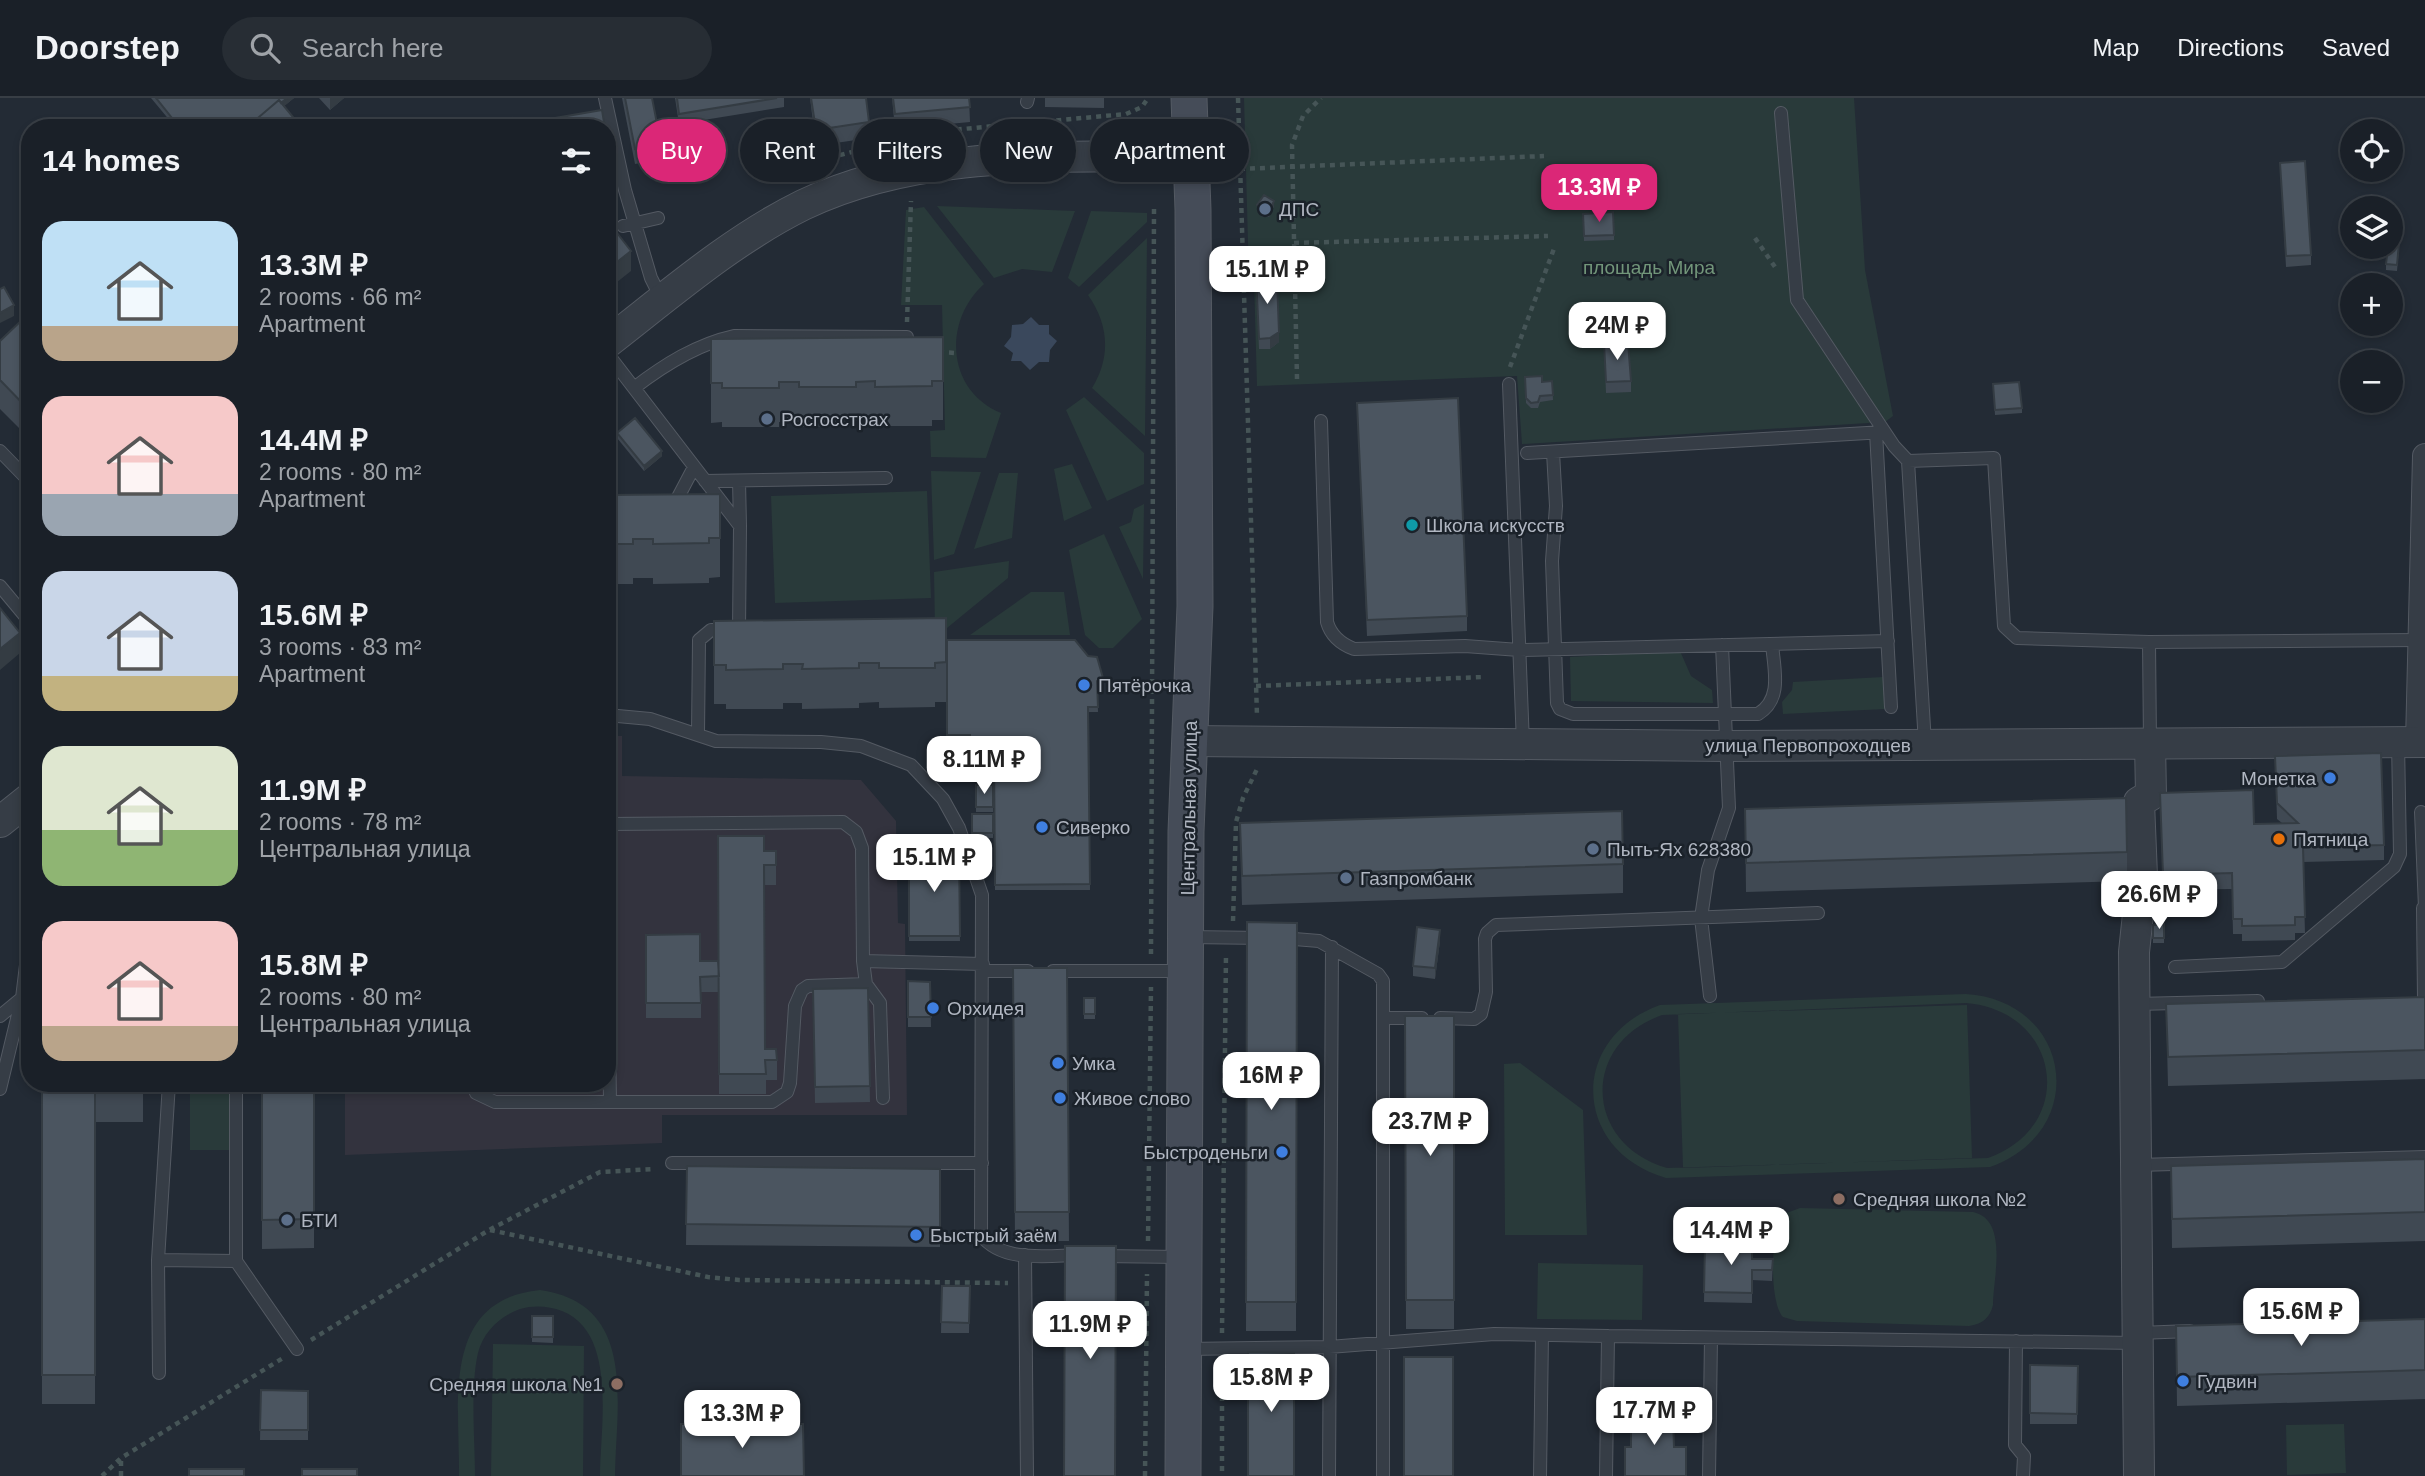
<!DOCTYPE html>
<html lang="en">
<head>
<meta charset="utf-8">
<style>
  :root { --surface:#1a2028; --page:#272d34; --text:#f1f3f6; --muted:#9fa3a8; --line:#383e45; --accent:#db2777 }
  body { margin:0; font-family:Helvetica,sans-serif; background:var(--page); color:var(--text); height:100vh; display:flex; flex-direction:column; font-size:26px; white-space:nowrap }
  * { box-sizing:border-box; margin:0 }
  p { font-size:23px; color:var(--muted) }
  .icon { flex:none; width:38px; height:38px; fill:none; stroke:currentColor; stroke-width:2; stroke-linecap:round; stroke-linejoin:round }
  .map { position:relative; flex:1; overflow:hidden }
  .drawer { position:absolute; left:21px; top:21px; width:595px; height:973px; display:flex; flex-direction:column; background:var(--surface); border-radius:28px; box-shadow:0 4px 10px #0003,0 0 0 2px var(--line) }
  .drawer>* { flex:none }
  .top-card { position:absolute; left:637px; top:21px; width:665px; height:63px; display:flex; gap:14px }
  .tools { position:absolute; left:2340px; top:21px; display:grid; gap:14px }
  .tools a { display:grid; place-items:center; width:63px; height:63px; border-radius:50%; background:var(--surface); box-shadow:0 4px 10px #0003,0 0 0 2px var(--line); font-size:35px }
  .price { position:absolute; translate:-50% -60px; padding:0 16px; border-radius:14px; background:#fff; color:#222; font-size:23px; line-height:46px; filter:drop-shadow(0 2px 4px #0008) }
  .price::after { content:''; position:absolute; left:50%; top:42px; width:21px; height:16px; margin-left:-10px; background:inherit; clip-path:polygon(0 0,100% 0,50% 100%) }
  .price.current { background:var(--accent); color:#fff }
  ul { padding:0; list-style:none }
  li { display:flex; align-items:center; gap:21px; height:175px; padding:0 21px }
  li span { display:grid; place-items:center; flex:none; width:196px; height:140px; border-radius:21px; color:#555 }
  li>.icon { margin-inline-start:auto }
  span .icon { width:84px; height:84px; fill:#fffc; stroke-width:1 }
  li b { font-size:30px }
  h2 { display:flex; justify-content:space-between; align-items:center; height:84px; padding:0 21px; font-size:30px }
  .pill { padding:0 24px; border-radius:32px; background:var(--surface); box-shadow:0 4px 10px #0003,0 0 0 2px var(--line); font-size:24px; line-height:63px }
  .pill.current { background:var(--accent); color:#fff }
  header { display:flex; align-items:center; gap:42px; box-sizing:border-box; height:98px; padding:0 35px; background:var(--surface); border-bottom:2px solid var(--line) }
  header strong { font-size:33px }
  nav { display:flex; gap:38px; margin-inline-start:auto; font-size:24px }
  .search { width:490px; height:63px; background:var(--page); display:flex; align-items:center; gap:18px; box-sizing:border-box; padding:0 24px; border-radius:38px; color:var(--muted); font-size:26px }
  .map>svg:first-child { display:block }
  .medical { fill:#33333e }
  .green { fill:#293a3a; fill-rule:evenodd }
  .water { fill:#3a485c }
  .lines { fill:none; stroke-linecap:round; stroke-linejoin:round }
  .service-casing { stroke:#545a63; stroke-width:14 }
  .minor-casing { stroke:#545a63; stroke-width:26 }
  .tertiary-casing { stroke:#545a63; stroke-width:32 }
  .secondary-casing { stroke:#545a63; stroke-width:37 }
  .path { stroke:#465557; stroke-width:4.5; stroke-dasharray:5 5; stroke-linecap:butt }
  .service { stroke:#363d46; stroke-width:12 }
  .minor { stroke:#363d46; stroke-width:24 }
  .tertiary { stroke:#363d46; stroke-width:30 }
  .secondary { stroke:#454c58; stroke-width:35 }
  .wall { fill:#404953 }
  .shaded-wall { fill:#343c43 }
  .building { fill:#4b5560; stroke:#343c43; stroke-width:2 }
  .service-dot { fill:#5c6f8a; stroke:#1b222a; stroke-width:2.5 }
  .culture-dot { fill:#0f9aa8; stroke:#1b222a; stroke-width:2.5 }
  .shop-dot { fill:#3f7fe0; stroke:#1b222a; stroke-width:2.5 }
  .food-dot { fill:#e8710a; stroke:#1b222a; stroke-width:2.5 }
  .education-dot { fill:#8d6e63; stroke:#1b222a; stroke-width:2.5 }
  .labels { text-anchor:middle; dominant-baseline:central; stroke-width:5; stroke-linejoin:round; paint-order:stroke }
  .poi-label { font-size:19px; fill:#b1b7c2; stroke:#1b222a; text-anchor:start }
  .park-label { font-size:19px; fill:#72967a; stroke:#1b222a }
  .street-label { font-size:19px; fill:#b1b7c2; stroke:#1b222a }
</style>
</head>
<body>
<header>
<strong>Doorstep</strong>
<div class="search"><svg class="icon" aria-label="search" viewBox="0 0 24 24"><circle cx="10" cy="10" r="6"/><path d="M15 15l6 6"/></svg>Search here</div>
<nav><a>Map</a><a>Directions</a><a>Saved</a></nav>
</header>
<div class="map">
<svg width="2425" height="1378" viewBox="0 0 2425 1378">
  <rect width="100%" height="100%" fill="#232b35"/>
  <path class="medical" d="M607,638H622V678L861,682L896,723L898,825L905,826L907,1017H662V1045L345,1057V985H607Z"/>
  <path class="green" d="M1244,0H1854L1865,172L1893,318L1885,324L1522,346L1517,278L1257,288L1254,181H1249Z
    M937,108L1075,113L1052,174L1022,171L994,180Z
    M924,109L984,186C943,223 946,292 1001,315L986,360L931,359L930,333L945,332L942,207H901L906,112Z
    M1091,113L1147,115V124L1079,189L1068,180Z
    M1147,140L1145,338L1092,290C1111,259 1109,227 1088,197Z
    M1084,299L1144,355V386L1107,403L1066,312Z
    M1072,366L1092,410L1064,423L1054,371Z
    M931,373L981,374L954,456L934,462Z
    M999,375H1018L1012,440L974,451Z
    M927,393L931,500L775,505L771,398Z
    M1144,406L1143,481L1119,429L1131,424L1134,411Z
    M1104,436L1142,521L1113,550H1099L1085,537L1069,452Z
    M1009,463L1008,480L947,530H935L934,474Z
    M1031,494H1064L1070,537H970Z
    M1680,553L1691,578L1712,592L1713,605L1571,603L1570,559Z
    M1883,579L1885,611L1783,616L1782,604L1792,592L1793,584Z
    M1966,896C2072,903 2091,1033 1990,1069L1666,1080C1572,1053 1568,940 1660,907ZM1966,905C2061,913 2078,1028 1988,1060L1667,1070C1584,1046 1580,946 1662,917Z
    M1967,907L1972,1060L1683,1070L1678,916Z
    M1520,965L1583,1012L1587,1137H1505L1504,966Z
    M190,985H229V1052H190Z
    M1800,1110L1973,1114C2009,1122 1993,1180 1993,1207C1990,1220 1982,1226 1969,1228L1797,1223L1783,1219C1769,1205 1770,1131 1784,1116Z
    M1538,1165L1643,1167L1642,1222L1537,1221Z
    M540,1192C638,1206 616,1305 615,1378H600C600,1330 618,1235 562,1213C549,1208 534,1207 520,1211C500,1218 483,1234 478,1255C470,1289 475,1343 475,1378H459C460,1305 440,1202 540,1192Z
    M493,1246L584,1248L583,1378H491Z
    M2344,1326L2346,1375L2287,1377L2286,1327Z"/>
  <path class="water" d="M1031,219L1039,227H1049V236L1057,243L1050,252L1049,264H1039L1030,272L1021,263H1011L1013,255L1004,248L1011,239L1012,227L1023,226Z"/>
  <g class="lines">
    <defs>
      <path id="service" d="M605,0L625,92L651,180L662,202
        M1027,4L1028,0
        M1781,15L1797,202L1894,348L1908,363L1925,646
        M623,128L658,120
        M607,255L740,428L739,532H711L699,542L698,635
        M1509,286L1523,646
        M634,290C664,267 697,246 734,238L907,239
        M1321,323L1327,524C1331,538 1341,546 1354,551L1465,548L1519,552L1888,543
        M1876,334L1891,609
        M0,353L30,384
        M1553,354L1556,408L1552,463L1557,605L1560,611L1573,616H1758C1783,601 1774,571 1772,546
        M1527,355L1884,334
        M1908,363L1994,360L2004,528L2017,540L2149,544L2420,542
        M705,383L886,380
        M739,383L740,428
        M671,405H675L694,369
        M0,488L30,524
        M2149,544L2150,645
        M607,617L650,621L716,643L821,644L861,648L911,667L943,701L959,730L982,797L981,1137C1003,1166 1050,1157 1082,1157
        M2421,714L2425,810
        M607,726L843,724L856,734L862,750L863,863L866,886L880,905L883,1000
        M607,799L610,1003
        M2423,810L2424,901
        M1188,839L1264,840
        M1282,840L1319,843L1378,876L1383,883V1378
        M863,863L983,866
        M2175,869L2282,864L2394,769L2400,756L2398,644
        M983,873H1028
        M1053,873H1182
        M1710,898L1701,820L1708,772L1729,710L1722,547
        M2136,906L2258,903
        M0,918L22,900L30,834
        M1384,920H1422
        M1440,920L1474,921L1481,916L1486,894L1485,841L1487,835L1496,827L1818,815
        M473,985L476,995L495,1004H772L787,994L790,985L795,908L802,892L808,888L866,886
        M0,991L22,900
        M672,1065H982
        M2138,1067L2425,1059
        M1025,1157L1027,1378
        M1101,1158L1180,1159
        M158,1162L236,1163V985
        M236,1163L297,1251
        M2139,1235L2190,1233
        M2016,1243L2015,1347L2024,1358L2023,1378
        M1186,1251L1329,1249L1494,1236L1608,1238
        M159,1275L158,1162L169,985
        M1329,1378L1332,849
        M1540,1378L1542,1237
        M1606,1378L1608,1238L2137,1245
        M1709,1378L1711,1240"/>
      <path id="minor" d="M2418,644L2425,358"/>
      <path id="tertiary" d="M607,245C669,197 732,142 803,107C922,50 1063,60 1191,58
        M1190,643L1727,648L2425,644
        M0,724L30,700
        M2139,1378L2134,854L2142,778L2139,704L2151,697L2150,645"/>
      <path id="secondary" d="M1183,1378L1186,734L1195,508L1193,112L1189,0"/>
    </defs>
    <use href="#service" class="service-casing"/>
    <use href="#minor" class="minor-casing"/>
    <use href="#tertiary" class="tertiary-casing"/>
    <use href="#secondary" class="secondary-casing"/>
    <path class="path" d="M1238,0L1257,618
      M801,67L930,34L1126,16L1142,9L1148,0
      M1240,71L1544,58
      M1755,140L1775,169
      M1294,145L1548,138
      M907,224L911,103
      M939,254L956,255
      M1510,269L1555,148
      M1297,281L1292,47L1303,18L1321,0
      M1256,588L1484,579
      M1233,823L1236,724L1243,700L1258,669
      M1151,856L1154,111
      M490,1132L708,1179L739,1182L1008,1185
      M1148,1143L1151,889
      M1222,1235L1226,855
      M311,1242L489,1132L600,1074L655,1071
      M1222,1268V1378
      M102,1378L121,1360L283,1260
      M121,1378V1361
      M1145,1378L1147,1176"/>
    <use href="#service" class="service"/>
    <use href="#minor" class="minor"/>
    <use href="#tertiary" class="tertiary"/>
    <use href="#secondary" class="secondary"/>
  </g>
  <path class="wall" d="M151,0H294L284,8L293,30H176Z
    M319,0H344L330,12Z
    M622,0H652L661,46V61L635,66Z
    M675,0H784V9L679,26Z
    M810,0H866L869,24V40L816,48Z
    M892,0H969L970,24L895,31Z
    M1045,0H1104V10L1045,9Z
    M607,40L616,90V105L607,107Z
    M2280,65L2311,157V167L2286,169Z
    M1257,107L1274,108L1269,119H1262L1257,113Z
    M1583,116L1614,137V142L1584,143Z
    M2399,150L2397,173L2386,172V166Z
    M1256,177L1279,244L1270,251H1259Z
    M30,223V358L21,348V332L0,311V243Z
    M943,239V322H932V328H875V323H856V328L799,329V324H779V329H722V324L711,325V241Z
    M1604,245L1631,283V294L1606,295Z
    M1525,279L1542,284L1552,283L1553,302L1540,304L1538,310H1531L1526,305Z
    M1993,286L2022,310V315L1995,317Z
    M1357,305L1467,518V533L1367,538Z
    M617,335L662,358L644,373L617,340Z
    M720,396V479L709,480V485L653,486V480H633V486H607V397Z
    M946,520V604H935V609L879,610V604L859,605V610L802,611V605H783V611H726V606H714V523Z
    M607,524H611V540H607Z
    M947,542L1088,558L1103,585L1097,588L1098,614H1089L1090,792H995L994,665L970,666V643H947Z
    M2275,658L2384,747V762L2303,764L2305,835H2295V842L2242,843V836H2233L2232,791L2163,792L2160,695L2254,726L2282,725L2277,721Z
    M976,687H993V714H976Z
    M1745,711L2127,754V783L1746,794Z
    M972,716H993V740H972Z
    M1240,725L1623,766V795L1242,807Z
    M764,753L776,767V787H764L765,951L777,962V982H766V996H719V881V894H701V920H646V837L700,863H718Z
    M909,753H959L960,843H909Z
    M1247,824L1297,825L1296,1233H1246Z
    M2164,826V845H2153V827Z
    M1440,843L1435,881L1413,878V868Z
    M1013,870H1067L1069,1143H1015Z
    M908,883L930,884L931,929H908Z
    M868,890L870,1004L815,1005L813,891Z
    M2425,899V981L2168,988L2166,906Z
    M1084,900H1095V921H1084Z
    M1405,918H1454V1231H1406Z
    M143,985V1024H95V1306H42V994H90Z
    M262,985H314V1150L262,1151Z
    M2425,1061V1143L2172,1150L2171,1068Z
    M687,1068L940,1071V1149L686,1147Z
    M1705,1146H1735L1752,1161H1773L1772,1183L1752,1182V1205L1704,1204Z
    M942,1188H970L969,1235H941Z
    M532,1218H553V1245L532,1244Z
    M2425,1221V1301L2177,1308L2176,1228Z
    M2030,1267L2078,1268L2077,1326H2030Z
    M261,1292L308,1293V1342H260Z"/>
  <path class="shaded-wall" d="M287,0H294L258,30H251Z
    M330,0H344L330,12Z
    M293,19V30H280Z
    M1274,103V108L1269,119V114Z
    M631,153V173L607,192V172Z
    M14,207V218L0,225V215Z
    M1279,234V244L1270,251V240Z
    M662,353V358L644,373V368Z
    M20,535V555L0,572V551Z
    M1103,580V585L1097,588V583Z
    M1440,832V843L1435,881V870Z"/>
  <path class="building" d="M156,0H287L281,5L279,2L246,30H180Z
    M625,0H652L661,46L635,51Z
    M677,0H777L679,16Z
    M811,0H866L869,24L816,32Z
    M893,0H969L970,9L895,16Z
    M279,2L293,19L280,30H246Z
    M602,12L605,30H454L512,20L514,27Z
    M607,40L616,90L607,91Z
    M2305,63L2311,157L2286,158L2280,65Z
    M1264,97L1274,103L1269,114L1262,113L1257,107Z
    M1613,114L1614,137L1584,138L1583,116Z
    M614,131L631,153L607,172V137Z
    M2390,144L2399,145L2397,167L2386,166L2388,149H2390Z
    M1256,177H1268L1277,182L1279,234L1270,240L1259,241Z
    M4,189L14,207L0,215V191Z
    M25,219L30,223V329L21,319L29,312L0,282V243Z
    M943,239V283H932V288L875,289V283L856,284V289H799V284H779V290H722V285H711V241Z
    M1628,244L1631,283L1606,284L1604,245Z
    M1542,278V284L1552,283L1553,297L1540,298L1538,304L1531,305L1526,300L1525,279Z
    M2019,284L2022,310L1995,312L1993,286Z
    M1458,300L1467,518L1367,522L1357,305Z
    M635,320L662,353L644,368L617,335Z
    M720,396V440H709V445L653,446V441H633V446H607V397Z
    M0,510L20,535L0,551Z
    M946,520V564L935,565V570H879V565H859V570L802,571L803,566H783V571L726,572V567H714V523Z
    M607,524H611V534H607Z
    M947,542H1075L1088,558L1097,559L1103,580L1097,583L1098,609H1088L1090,786L995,787L994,660H970V637H947Z
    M2381,655L2384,747L2303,749L2305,819H2295V827L2242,828V821H2233L2232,775L2163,777L2160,695L2253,692L2254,726L2298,725L2277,705L2275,658Z
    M976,687H993V709H976Z
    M2126,700L2127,754L1746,765L1745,711Z
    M1622,713L1623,766L1242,778L1240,725Z
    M972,716H993V735H972Z
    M718,738H764V753H776V767H764L765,951H776L777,962H765L766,976H719Z
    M909,753H959L960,838H909Z
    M1247,824L1297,825L1296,1204H1246Z
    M2164,826V840H2153V827Z
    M1417,829L1440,832L1435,870L1413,868Z
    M700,836V863H718L719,878L700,879L701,905H646V837Z
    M1013,870H1067L1069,1114H1015Z
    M908,883L930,884L931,919H908Z
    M868,890L870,988L815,989L813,891Z
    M2425,899V952L2168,959L2166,906Z
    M1084,900H1095V916H1084Z
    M1405,918H1454V1202H1406Z
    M90,985H143V995H95V1277H42V994H90Z
    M262,985H314V1121L262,1122Z
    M2425,1061V1114L2172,1121L2171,1068Z
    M687,1068L940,1071V1129L686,1126Z
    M1726,1139H1735V1146L1752,1147V1161H1773L1772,1172H1752V1195L1704,1194L1705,1146L1726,1147Z
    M1065,1148H1116L1115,1378H1064Z
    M942,1188H970L969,1225L941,1224Z
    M532,1218H553V1239H532Z
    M2425,1221V1272L2177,1279L2176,1228Z
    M1248,1254L1294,1255V1378H1248Z
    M1404,1259H1453V1378H1404Z
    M2030,1267L2078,1268L2077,1316L2030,1315Z
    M261,1292L308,1293V1332H260Z
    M1646,1307H1658V1318L1673,1320L1674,1349H1686V1378H1625V1349H1631V1320L1646,1318Z
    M681,1326H803L804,1378H681Z
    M189,1371H244V1378H189Z
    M302,1371H357V1378H302Z"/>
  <g class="service-dot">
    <circle cx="1265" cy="111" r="7"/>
    <circle cx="767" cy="321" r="7"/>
    <circle cx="1593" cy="751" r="7"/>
    <circle cx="1346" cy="780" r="7"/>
    <circle cx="287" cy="1122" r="7"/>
  </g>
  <circle class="culture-dot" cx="1412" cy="427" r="7"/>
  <g class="shop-dot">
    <circle cx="1084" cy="587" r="7"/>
    <circle cx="2330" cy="680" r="7"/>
    <circle cx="1042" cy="729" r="7"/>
    <circle cx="933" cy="910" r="7"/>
    <circle cx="1058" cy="965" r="7"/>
    <circle cx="1060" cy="1000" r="7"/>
    <circle cx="1282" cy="1054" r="7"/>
    <circle cx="916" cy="1137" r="7"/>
    <circle cx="2183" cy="1283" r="7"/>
  </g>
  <circle class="food-dot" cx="2279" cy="741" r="7"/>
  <g class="education-dot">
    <circle cx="1839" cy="1101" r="7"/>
    <circle cx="617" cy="1286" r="7"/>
  </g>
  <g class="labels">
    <g class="poi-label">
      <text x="1279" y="111">ДПС</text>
      <text x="781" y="321">Росгосстрах</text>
      <text x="1426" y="427">Школа искусств</text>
      <text x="1098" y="587">Пятёрочка</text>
      <text x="2316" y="680" text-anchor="end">Монетка</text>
      <text x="1056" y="729">Сиверко</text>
      <text x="2293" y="741">Пятница</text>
      <text x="1607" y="751">Пыть-Ях 628380</text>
      <text x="1360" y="780">Газпромбанк</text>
      <text x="947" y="910">Орхидея</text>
      <text x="1072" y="965">Умка</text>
      <text x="1074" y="1000">Живое слово</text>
      <text x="1268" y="1054" text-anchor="end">Быстроденьги</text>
      <text x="1853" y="1101">Средняя школа №2</text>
      <text x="301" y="1122">БТИ</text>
      <text x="930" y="1137">Быстрый заём</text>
      <text x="2197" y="1283">Гудвин</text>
      <text x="603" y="1286" text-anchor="end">Средняя школа №1</text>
    </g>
    <g class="park-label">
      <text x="1649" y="169">площадь Мира</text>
    </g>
    <g class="street-label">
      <text x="1808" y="647">улица Первопроходцев</text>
      <text transform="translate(1189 710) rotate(-89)">Центральная улица</text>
    </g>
  </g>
</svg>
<div class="tools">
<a><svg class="icon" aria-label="locate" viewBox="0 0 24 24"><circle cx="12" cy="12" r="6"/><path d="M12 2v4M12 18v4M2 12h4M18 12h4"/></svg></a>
<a><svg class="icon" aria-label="layers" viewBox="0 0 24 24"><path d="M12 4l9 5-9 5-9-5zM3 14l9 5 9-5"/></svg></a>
<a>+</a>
<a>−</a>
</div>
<b class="price current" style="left:1599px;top:126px">13.3M ₽</b>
<b class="price" style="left:1267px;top:208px">15.1M ₽</b>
<b class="price" style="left:1617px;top:264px">24M ₽</b>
<b class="price" style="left:984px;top:698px">8.11M ₽</b>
<b class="price" style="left:934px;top:796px">15.1M ₽</b>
<b class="price" style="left:2159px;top:833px">26.6M ₽</b>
<b class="price" style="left:1271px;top:1014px">16M ₽</b>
<b class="price" style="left:1430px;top:1060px">23.7M ₽</b>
<b class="price" style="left:1731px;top:1169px">14.4M ₽</b>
<b class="price" style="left:2301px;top:1250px">15.6M ₽</b>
<b class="price" style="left:1090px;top:1263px">11.9M ₽</b>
<b class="price" style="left:1271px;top:1316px">15.8M ₽</b>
<b class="price" style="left:1654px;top:1349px">17.7M ₽</b>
<b class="price" style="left:742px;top:1352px">13.3M ₽</b>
<div class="top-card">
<a class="pill current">Buy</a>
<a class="pill">Rent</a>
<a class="pill">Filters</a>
<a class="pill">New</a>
<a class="pill">Apartment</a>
</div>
<section class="drawer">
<h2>14 homes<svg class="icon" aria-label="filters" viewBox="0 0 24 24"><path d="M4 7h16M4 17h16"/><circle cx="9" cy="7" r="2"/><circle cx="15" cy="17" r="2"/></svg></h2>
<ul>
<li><span style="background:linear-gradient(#bfe0f5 75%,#b9a48a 0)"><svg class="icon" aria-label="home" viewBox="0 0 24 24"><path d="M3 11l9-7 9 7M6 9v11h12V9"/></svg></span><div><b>13.3M ₽</b><p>2 rooms · 66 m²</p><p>Apartment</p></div></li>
<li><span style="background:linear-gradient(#f6c9c9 70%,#9aa5b1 0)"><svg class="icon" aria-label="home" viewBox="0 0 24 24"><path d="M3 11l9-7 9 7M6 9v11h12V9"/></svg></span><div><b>14.4M ₽</b><p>2 rooms · 80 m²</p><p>Apartment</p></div></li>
<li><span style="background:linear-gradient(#c9d6e8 75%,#c2b280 0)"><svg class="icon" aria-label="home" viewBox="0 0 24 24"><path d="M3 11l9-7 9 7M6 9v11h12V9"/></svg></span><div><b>15.6M ₽</b><p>3 rooms · 83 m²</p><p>Apartment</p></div></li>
<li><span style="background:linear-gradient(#dfe7d0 60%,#8fb573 0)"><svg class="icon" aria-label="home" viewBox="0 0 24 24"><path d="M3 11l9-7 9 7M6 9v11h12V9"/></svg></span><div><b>11.9M ₽</b><p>2 rooms · 78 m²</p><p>Центральная улица</p></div></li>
<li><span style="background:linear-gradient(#f6c9c9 75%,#b9a48a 0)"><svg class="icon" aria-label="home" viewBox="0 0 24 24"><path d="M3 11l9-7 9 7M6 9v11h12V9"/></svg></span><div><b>15.8M ₽</b><p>2 rooms · 80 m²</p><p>Центральная улица</p></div></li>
</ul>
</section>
</div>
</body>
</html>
